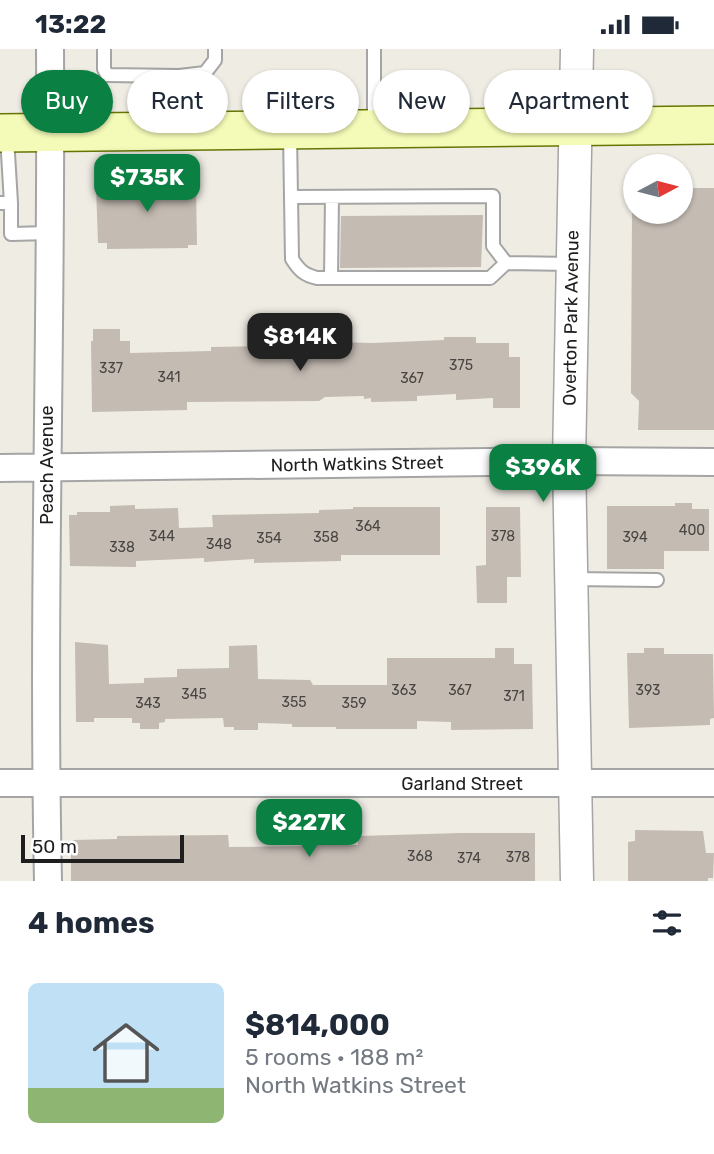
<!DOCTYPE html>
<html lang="en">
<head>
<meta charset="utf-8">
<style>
  :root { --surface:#fff; --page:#f6f6f7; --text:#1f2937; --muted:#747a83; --accent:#0b8043 }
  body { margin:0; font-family:Rubik,sans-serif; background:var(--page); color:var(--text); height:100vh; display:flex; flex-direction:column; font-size:26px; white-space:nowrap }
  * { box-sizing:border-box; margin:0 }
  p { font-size:23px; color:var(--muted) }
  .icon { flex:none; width:38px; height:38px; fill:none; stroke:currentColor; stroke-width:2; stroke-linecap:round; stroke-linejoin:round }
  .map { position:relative; height:832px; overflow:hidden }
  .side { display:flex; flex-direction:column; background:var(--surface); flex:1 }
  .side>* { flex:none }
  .hud { position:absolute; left:21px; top:21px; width:672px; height:63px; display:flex; gap:14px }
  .needle { width:46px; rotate:83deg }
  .fabs { position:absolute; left:623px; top:105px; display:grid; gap:14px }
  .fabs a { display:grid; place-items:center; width:70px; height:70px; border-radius:50%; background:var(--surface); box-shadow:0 2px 5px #0004; font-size:35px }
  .scale { position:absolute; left:21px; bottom:18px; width:163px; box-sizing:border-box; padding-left:7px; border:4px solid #1e1e1e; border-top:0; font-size:19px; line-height:24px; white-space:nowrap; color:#1e1e1e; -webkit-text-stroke:5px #fff; paint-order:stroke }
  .price { position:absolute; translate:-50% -60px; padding:0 16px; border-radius:14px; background:var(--accent); color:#fff; font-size:23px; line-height:46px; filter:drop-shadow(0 2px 4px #0008) }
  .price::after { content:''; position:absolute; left:50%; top:42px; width:21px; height:16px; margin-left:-10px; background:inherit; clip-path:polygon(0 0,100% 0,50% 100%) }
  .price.active { background:#222; color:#fff }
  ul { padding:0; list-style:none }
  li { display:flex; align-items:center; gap:21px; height:175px; padding:0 28px }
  li span { display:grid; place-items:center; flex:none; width:196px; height:140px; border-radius:10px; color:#555 }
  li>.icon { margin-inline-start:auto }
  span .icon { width:84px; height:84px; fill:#fffc; stroke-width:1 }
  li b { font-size:30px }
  h2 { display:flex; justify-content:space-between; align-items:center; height:84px; padding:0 28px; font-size:30px }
  .chip { padding:0 24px; border-radius:32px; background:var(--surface); box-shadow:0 2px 5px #0004; font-size:24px; line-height:63px }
  .chip.active { background:var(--accent); color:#fff }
  .status { display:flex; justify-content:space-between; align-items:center; height:49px; padding:0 35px; background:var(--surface); direction:ltr }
  .status svg { height:19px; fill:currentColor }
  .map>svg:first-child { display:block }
  .building { fill:#c4bbb3 }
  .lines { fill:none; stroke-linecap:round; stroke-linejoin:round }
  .service-casing { stroke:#a5a5a5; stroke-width:16 }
  .minor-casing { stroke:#a5a5a5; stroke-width:30 }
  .tertiary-casing { stroke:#a5a5a5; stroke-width:35 }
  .secondary-casing { stroke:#667604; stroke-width:40 }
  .service { stroke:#fff; stroke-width:12 }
  .minor { stroke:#fff; stroke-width:26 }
  .tertiary { stroke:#fff; stroke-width:32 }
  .secondary { stroke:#f4fab7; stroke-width:37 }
  .labels { text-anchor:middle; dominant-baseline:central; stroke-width:6; stroke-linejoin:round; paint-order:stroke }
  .number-label { font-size:14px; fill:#484543 }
  .street-label { font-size:18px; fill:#1e1e1e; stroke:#fff }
</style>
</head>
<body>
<div class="status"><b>13:22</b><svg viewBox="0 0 49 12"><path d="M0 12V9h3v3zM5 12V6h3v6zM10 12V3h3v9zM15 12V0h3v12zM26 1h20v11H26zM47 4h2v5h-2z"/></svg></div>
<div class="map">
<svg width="714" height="832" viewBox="0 0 714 832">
  <rect width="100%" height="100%" fill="#efece4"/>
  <path class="building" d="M188,130V138H196L197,196H188V199L107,200V194H98L96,138L105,137V131Z
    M681,139H714V381H638L639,352L631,344L632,163H681Z
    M483,166L481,218L340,219L341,167Z
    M93,280H120V292H130V304L211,302V298L266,297V293L335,291V293L373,294L444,291V288H476V294H509V308H520V359H493V349L456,351V345L417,347V352L371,353V349L364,350V347L325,348L319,352L187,353V361L92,363L91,292H93Z
    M675,454H692V460H709V502H664V520H607V457H675Z
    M135,456V460L178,459L179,479L213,478L212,466L319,464V461L353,460V458H440V506H341V512L254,514V510L204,513V509L136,512V518L70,517L69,466H77V463H110V457Z
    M486,458H520L521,528H507V554H477L476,517L486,516Z
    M75,593L108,596L109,635L144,634V629L177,628V620L229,619V597L257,596L258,630L310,631L313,636H387V609H495V599H514V615H532L533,680L451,681V673L417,672V680H336V678H292V675L258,674V681H234V678H224L223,669L165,670V673L159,674V680H140V674H132V669H94V673H76Z
    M644,599H664V605H713L714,669L710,670V676L629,679L627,604H644Z
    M635,781L703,782L706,804H714L713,829H708V832H628V793L635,792Z
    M462,784H535V832H71V797H73V791L117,790V787L228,786L229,798L313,797V795L358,796V787Z"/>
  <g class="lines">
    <defs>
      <path id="service" d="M104,0V20L107,26L179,27L174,79
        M179,27L205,24L215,11V0
        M374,77V0
        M290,85L292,210C299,221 304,226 317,229H490L506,214L572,215
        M291,148L493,147V197L506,214
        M0,154H11L7,88
        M11,154V185L49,184
        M331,229L332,148
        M571,530L657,531"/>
      <path id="minor" d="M0,419L569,412L714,413
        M0,734H714
        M48,832C42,555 52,277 50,0"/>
      <path id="tertiary" d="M577,832L569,412L577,0"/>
      <path id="secondary" d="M0,84L714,76"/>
    </defs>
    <use href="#service" class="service-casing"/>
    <use href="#minor" class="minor-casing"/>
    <use href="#tertiary" class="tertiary-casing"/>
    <use href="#secondary" class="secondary-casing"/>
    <use href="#service" class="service"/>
    <use href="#minor" class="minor"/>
    <use href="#tertiary" class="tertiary"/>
    <use href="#secondary" class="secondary"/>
  </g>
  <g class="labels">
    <g class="number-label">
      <text x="461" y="316">375</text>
      <text x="111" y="319">337</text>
      <text x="169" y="328">341</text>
      <text x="412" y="329">367</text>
      <text x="368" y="477">364</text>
      <text x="692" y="481">400</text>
      <text x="162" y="487">344</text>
      <text x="503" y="487">378</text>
      <text x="326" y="488">358</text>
      <text x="635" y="488">394</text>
      <text x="269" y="489">354</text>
      <text x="219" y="495">348</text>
      <text x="122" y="498">338</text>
      <text x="404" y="641">363</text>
      <text x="460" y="641">367</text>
      <text x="648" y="641">393</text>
      <text x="194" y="645">345</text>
      <text x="514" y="647">371</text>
      <text x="294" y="653">355</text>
      <text x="148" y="654">343</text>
      <text x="354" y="654">359</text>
      <text x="420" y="807">368</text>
      <text x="518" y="808">378</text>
      <text x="469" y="809">374</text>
    </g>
    <g class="street-label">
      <text transform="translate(571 269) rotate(-89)">Overton Park Avenue</text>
      <text transform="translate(357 415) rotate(-1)">North Watkins Street</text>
      <text transform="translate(47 416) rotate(-90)">Peach Avenue</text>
      <text x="462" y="735">Garland Street</text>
    </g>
  </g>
</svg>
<div class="fabs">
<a><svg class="needle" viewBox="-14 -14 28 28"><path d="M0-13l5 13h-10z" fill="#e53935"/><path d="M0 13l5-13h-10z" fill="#747a83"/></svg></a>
</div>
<div class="scale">50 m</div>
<b class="price" style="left:147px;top:165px">$735K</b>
<b class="price active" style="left:300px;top:324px">$814K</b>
<b class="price" style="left:543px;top:455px">$396K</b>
<b class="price" style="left:309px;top:810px">$227K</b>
<div class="hud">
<a class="chip active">Buy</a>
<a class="chip">Rent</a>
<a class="chip">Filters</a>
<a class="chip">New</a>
<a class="chip">Apartment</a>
</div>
</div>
<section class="side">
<h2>4 homes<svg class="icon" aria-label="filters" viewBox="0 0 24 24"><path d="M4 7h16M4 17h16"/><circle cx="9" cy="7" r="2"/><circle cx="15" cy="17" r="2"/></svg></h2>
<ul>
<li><span style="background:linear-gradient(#bfe0f5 75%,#8fb573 0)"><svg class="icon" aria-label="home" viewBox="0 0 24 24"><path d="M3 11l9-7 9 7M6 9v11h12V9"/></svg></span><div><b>$814,000</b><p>5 rooms · 188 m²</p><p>North Watkins Street</p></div></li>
</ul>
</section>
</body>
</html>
